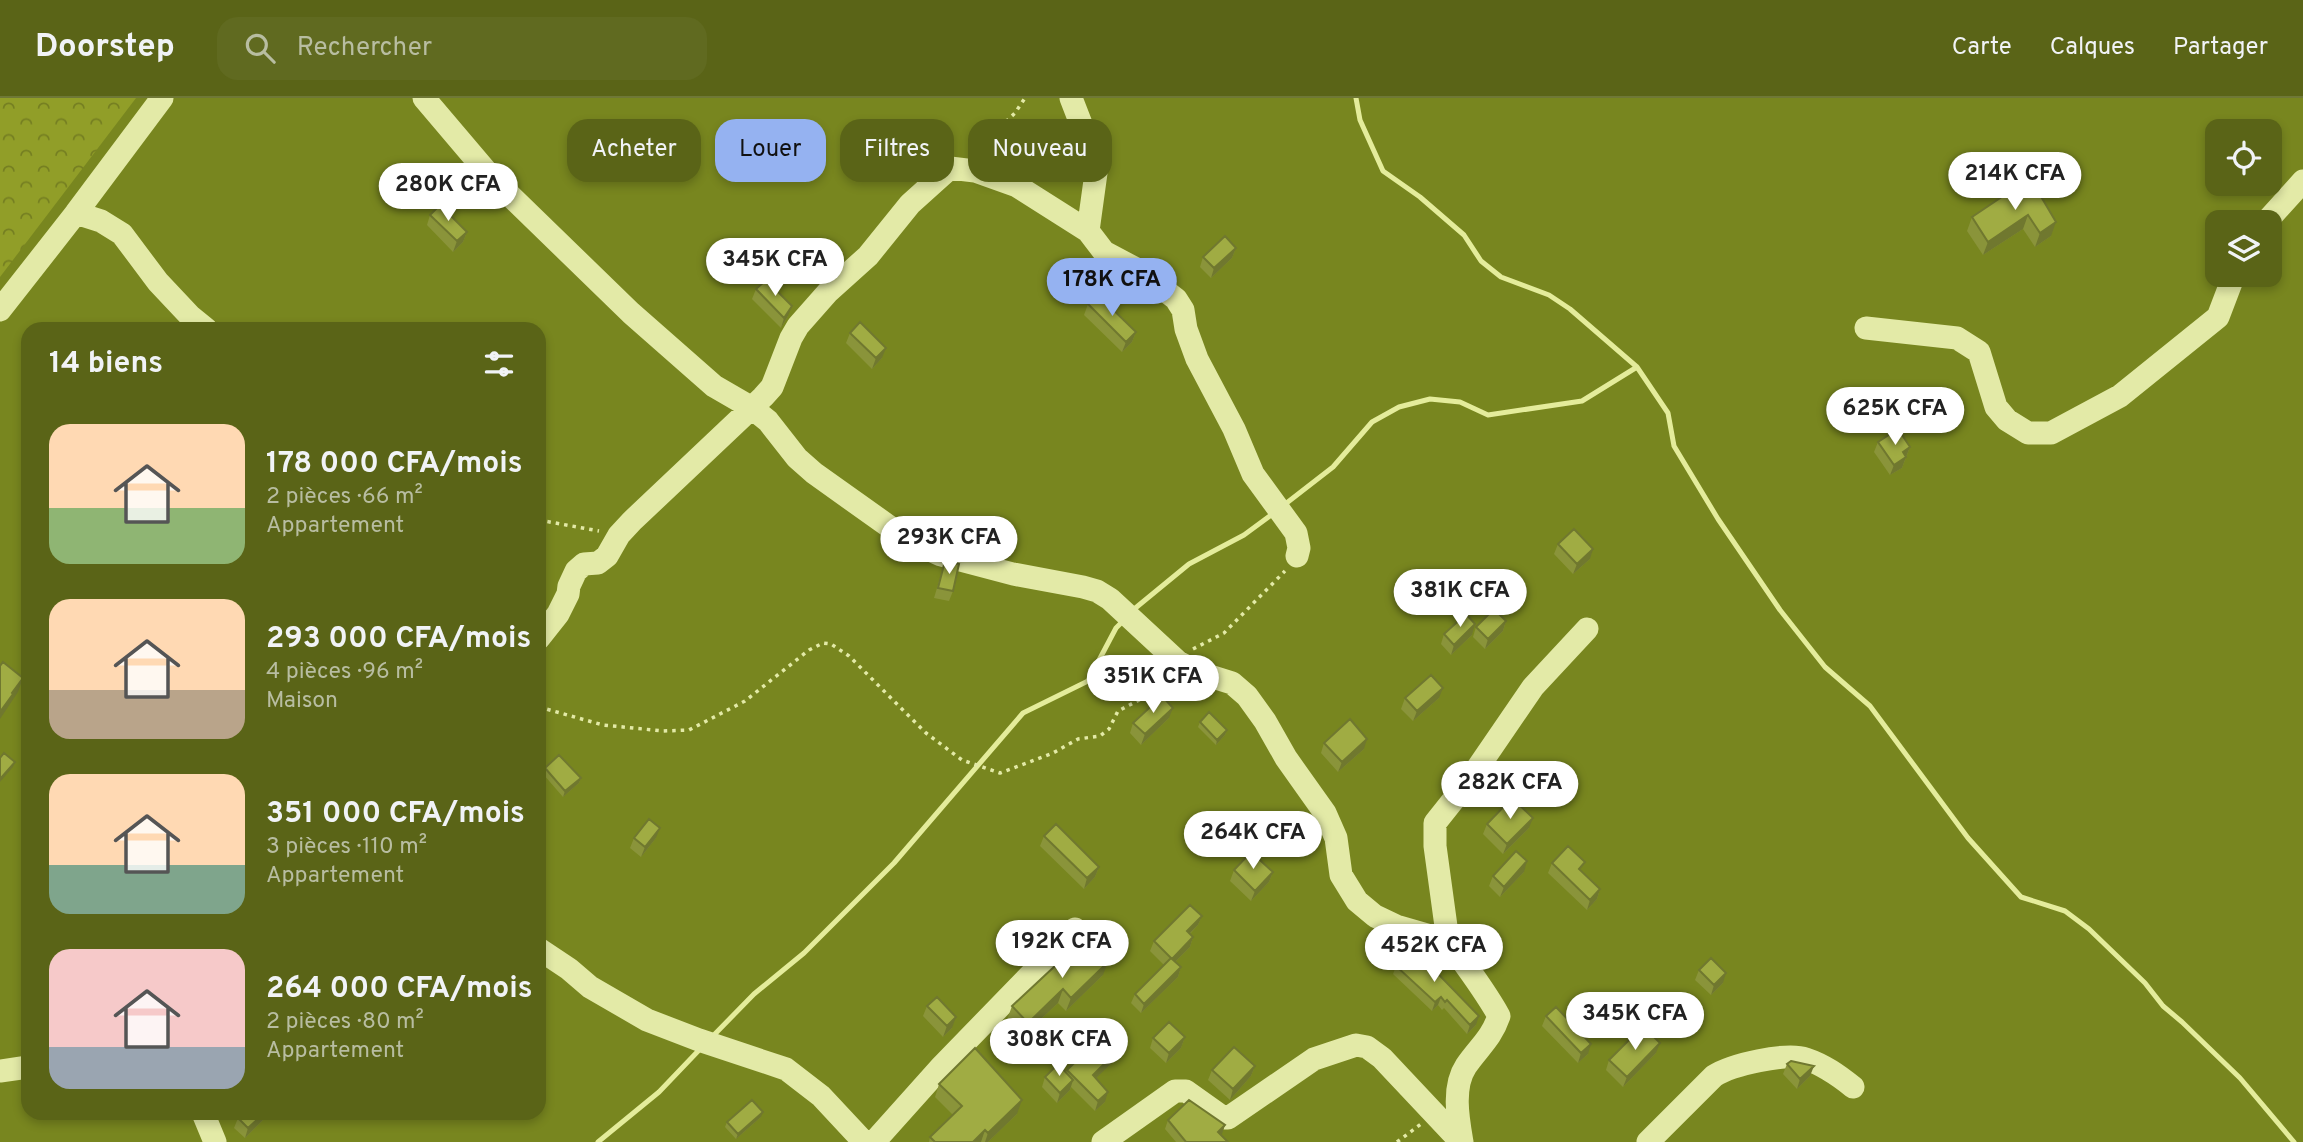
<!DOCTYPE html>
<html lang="fr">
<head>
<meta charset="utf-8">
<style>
  :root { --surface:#5a6417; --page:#606a20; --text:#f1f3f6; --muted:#b8bda1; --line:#6f7836; --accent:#95b2f1 }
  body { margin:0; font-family:Overpass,sans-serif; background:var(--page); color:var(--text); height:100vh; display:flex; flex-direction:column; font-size:26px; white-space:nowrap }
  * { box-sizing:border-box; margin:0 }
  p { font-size:23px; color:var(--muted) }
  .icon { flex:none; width:38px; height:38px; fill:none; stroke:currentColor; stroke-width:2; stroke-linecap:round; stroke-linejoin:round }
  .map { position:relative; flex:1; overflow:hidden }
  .drawer { position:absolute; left:21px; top:224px; width:525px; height:798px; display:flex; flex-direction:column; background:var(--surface); border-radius:21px; box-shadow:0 4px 10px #0003 }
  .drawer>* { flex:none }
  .guide { position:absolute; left:567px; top:21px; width:665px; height:63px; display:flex; gap:14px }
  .buttons { position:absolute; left:2205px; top:21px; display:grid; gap:14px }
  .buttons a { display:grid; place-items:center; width:77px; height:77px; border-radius:14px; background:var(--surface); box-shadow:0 4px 10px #0003; font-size:35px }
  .price { position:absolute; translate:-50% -60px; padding:0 16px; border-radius:24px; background:#fff; color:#222; font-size:23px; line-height:46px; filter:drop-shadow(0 2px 4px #0008) }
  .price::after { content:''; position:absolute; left:50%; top:42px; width:21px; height:16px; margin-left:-10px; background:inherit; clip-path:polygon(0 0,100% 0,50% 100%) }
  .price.selected { background:var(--accent); color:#111 }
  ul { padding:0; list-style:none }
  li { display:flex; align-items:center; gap:21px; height:175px; padding:0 28px }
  li span { display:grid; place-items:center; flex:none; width:196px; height:140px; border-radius:21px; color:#555 }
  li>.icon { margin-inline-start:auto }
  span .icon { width:84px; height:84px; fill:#fffc; stroke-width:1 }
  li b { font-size:30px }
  h2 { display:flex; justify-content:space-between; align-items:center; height:84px; padding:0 28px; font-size:30px }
  .chip { padding:0 24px; border-radius:21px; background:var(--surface); box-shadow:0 4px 10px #0003; font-size:24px; line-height:63px }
  .chip.selected { background:var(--accent); color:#111 }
  header { display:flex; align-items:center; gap:42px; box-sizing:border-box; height:98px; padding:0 35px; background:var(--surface); border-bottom:2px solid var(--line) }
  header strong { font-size:33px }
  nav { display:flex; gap:38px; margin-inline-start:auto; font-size:24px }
  .search { width:490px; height:63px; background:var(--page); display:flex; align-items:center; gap:18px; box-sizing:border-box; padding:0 24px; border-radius:21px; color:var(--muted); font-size:26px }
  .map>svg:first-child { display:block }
  .forest { fill:url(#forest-crowns) }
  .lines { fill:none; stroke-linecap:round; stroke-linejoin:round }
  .stream { stroke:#e4ec9b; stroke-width:5 }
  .path { stroke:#e3eaa7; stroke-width:3.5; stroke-dasharray:3.5 5; stroke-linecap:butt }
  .minor { stroke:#e3eaa7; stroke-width:23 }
  .wall { fill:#8a943a }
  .shaded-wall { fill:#70782f }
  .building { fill:#a0ac43; stroke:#70782f; stroke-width:2 }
</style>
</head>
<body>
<header>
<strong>Doorstep</strong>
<div class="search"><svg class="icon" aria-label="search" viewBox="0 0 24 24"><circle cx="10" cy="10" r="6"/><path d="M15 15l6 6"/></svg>Rechercher</div>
<nav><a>Carte</a><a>Calques</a><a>Partager</a></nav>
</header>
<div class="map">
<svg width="2303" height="1044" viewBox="0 0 2303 1044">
  <defs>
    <pattern id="forest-crowns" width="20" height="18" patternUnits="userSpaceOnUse" patternTransform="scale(1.75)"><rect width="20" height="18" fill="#919e28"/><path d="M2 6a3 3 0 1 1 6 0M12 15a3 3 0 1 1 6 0" fill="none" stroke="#757f21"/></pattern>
  </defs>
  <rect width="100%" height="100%" fill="#78861f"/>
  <path class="forest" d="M0,0H136L0,179Z"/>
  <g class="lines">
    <path class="stream" d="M1356,0L1360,22L1383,73L1420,99L1464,137L1481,163L1501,179L1549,197L1570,211L1637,269L1668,315L1674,348L1718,421L1780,512L1825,569L1870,608L1968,740L2021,799L2065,813L2089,831L2145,885L2163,908L2182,924L2240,980L2294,1044
      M1284,407L1333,369L1372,324L1399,309L1430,301L1460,304L1488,317L1582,303L1637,269
      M1133,512L1189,466L1244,437L1274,415
      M711,940L754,896L804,855L894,765L1023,615L1088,583L1116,530L1124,522
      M598,1044L659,994L701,950"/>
    <path class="path" d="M975,53L1015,15L1025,0
      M539,422L599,433
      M1193,551L1224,535L1285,473
      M539,609L603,627L663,633L689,632L745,603L809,552L823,545L831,546L849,558L926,635L962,662L1000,675L1053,655L1078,641L1100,638L1109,631L1118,613L1141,601L1149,591L1156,590L1166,579
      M1397,1044L1421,1026"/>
    <path class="minor" d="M424,0L491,79L631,215L714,288L752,310L768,323L797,360L814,375L908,442L941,457L1013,476L1083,489L1097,493L1110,501L1178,564L1197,574L1232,585L1247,598L1265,623L1286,660L1325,715L1336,740L1341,777L1357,803L1375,818L1396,828L1448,843C1466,868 1484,891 1499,918C1491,941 1479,949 1466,968C1452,989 1458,1021 1462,1044
      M76,115L101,123L122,136L158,184L190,218L206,231
      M2266,124L2303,83
      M1088,133L1104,154L1140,173L1176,201L1183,212L1186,231L1197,261L1234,331L1253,376L1296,435L1299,450L1297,458
      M0,212L76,115L162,0
      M1866,230L1957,240L1979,254L1996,309L2007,322L2028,335H2051L2120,298L2218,219L2234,177
      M539,540L558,516L568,496L569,488L576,473L584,466L598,465L607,458L619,437L632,423L763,299L772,289L791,240L798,228L828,194L868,158L910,106L950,70L975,73L1017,88L1088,133L1096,75L1095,62L1071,0
      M1448,843L1435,748V725L1470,681L1533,589L1587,531
      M539,851L569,871L590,889L647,922L699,942L786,971L821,998L864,1044
      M0,973L28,969
      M203,1015L215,1044
      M874,1044L942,968L1075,831
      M1103,1044L1175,993H1186L1224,1020H1228L1314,961L1356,947L1367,949L1382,960L1461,1044
      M1648,1044L1714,978C1731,967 1786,954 1806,961C1824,967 1838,977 1853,989"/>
  </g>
  <path class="wall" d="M2030,80L2051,138L2035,149L2023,131L1983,157L1967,133L1972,119Z
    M430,117L467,134L463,144L453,154L427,127Z
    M1236,150L1232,160L1211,180L1200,169L1203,159Z
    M756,191L788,218L781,230L752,201Z
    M1088,206L1136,234L1132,244L1122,254L1084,217Z
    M850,235L882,260L872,271L846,245Z
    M1878,344L1910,349L1902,370L1890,377L1874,354Z
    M1558,446L1590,461L1573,476L1554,456Z
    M945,463L953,493L949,503L934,500Z
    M1506,523L1503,533L1485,551L1473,539L1476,529Z
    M1444,536L1472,537L1451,557L1441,546Z
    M1405,600H1439L1413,623L1401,611Z
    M1169,620L1141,647L1130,635L1133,625Z
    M1200,624L1227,632L1225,637L1216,647L1198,629Z
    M1324,645L1364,651L1338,674L1321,655Z
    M545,670L581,680L579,685L563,699L543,676Z
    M1487,726L1529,730L1503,756L1483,736Z
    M1044,738L1099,769L1095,779L1084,791L1040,748Z
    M634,740H656L641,759L630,750Z
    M1552,765L1582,774L1600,791L1597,801L1587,812L1548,775Z
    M1234,772L1273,774L1269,784L1251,803L1230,783Z
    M1524,774L1500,799L1489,788L1493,778Z
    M1202,818L1198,827L1190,836L1193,839L1190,849L1175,864L1181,869L1178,879L1141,915L1131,905L1135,896L1164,867L1150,853L1154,843Z
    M1413,850L1476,927L1467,936L1444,910L1442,912L1438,907L1432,913L1393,876L1396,868Z
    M1699,872L1723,885L1711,897L1695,882Z
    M1103,877L1066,913L1058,905L1023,938L1007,922L1012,908Z
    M927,908L952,930L943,939L923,918Z
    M1546,918L1588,956L1578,965L1542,928Z
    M1185,939L1181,950L1166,965L1150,950L1153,940Z
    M1118,952L1115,962L1096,980L1105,1004L1095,1013L1071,989L1070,992L1057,1005L1042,989L1045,979L1066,974L1067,972Z
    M1656,955L1623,989L1606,972L1609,962Z
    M1787,966L1810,978L1797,991L1783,976Z
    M1255,968L1251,978L1230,1002L1208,982L1212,972Z
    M939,986L1017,1016L988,1044H929L930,1039L953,1017L935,999Z
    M761,1019L736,1041L725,1029L727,1024Z
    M238,1020L264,1021L245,1040L234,1030Z
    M1168,1022L1225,1027L1221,1037L1228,1044H1176L1165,1031Z"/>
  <path class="shaded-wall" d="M2028,117L2023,131L1983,157L1988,144Z
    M2056,124L2051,138L2035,149L2040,135Z
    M467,134L463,144L453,154L457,143Z
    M1236,150L1232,160L1211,180L1214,170Z
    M792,208L788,218L781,230L784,220Z
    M1136,234L1132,244L1122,254L1126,244Z
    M886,250L882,260L872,271L876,260Z
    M1910,349L1906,359L1903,354Z
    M1906,359L1902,370L1890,377L1894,367Z
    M1593,451L1590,461L1573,476L1577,466Z
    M1506,523L1503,533L1485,551L1488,541Z
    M1475,526L1472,537L1451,557L1454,547Z
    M23,580L18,594L0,621V614L12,595Z
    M1443,590L1439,600L1413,623L1417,613Z
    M1173,610L1169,620L1141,647L1145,636Z
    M1227,632L1225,637L1216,647L1217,642Z
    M1367,641L1364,651L1338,674L1342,664Z
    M15,664L13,669L0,684V681Z
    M581,680L579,685L563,699L565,693Z
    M1533,720L1529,730L1503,756L1507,746Z
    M660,730L656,740L641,759L645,749Z
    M1527,763L1524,774L1500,799L1504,789Z
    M1099,769L1095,779L1084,791L1087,780Z
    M1273,774L1269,784L1251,803L1255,793Z
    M1600,791L1597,801L1587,812L1590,802Z
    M1202,818L1198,827L1183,842L1187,833Z
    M1193,839L1190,849L1169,870L1172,861Z
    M1108,864L1103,877L1066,913L1071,900Z
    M1181,869L1178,879L1141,915L1144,906Z
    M1726,875L1723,885L1711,897L1714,887Z
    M1063,891L1058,905L1023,938L1028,925Z
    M1441,899L1438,907L1432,913L1435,904Z
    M1479,918L1476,927L1467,936L1470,927Z
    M956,919L952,930L943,939L947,928Z
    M1185,939L1181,950L1166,965L1169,955Z
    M1660,945L1656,955L1623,989L1627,979Z
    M1591,946L1588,956L1578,965L1581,955Z
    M1118,952L1115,962L1089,987L1093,977Z
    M1255,968L1251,978L1230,1002L1233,991Z
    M1814,968L1810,978L1797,991L1800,981Z
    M1073,982L1070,992L1057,1005L1060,995Z
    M1108,994L1105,1004L1095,1013L1098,1003Z
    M1022,1002L1017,1016L988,1044H985L988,1035Z
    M763,1014L761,1019L736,1041L738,1036Z
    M264,1015H267L264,1021L245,1040L248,1030Z
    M1225,1027L1222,1036L1215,1042L1218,1034Z
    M985,1032L981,1044H973Z"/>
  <path class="building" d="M2030,80L2056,124L2040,135L2028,117L1988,144L1972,119Z
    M440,107L467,134L457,143L430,117Z
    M1225,138L1236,150L1214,170L1203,159Z
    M766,182L792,208L784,220L756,191Z
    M1097,196L1136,234L1126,244L1088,206Z
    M860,224L886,250L876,260L850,235Z
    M1898,331L1910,349L1903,354L1906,359L1894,367L1878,344Z
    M1574,431L1593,451L1577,466L1558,446Z
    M945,463L959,466L953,493L938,490Z
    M1494,511L1506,523L1488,541L1476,529Z
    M1466,516L1475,526L1454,547L1444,536Z
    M3,564L23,580L12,595L13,596L0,614V568Z
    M1431,577L1443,590L1417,613L1405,600Z
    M1162,598L1173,610L1145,636L1133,625Z
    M1209,614L1227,632L1217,642L1200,624Z
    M1350,621L1367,641L1342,664L1324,645Z
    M4,655L15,664L0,681V660Z
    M559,657L581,680L565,693L545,670Z
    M1512,700L1533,720L1507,746L1487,726Z
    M649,721L660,730L645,749L634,740Z
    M1056,726L1099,769L1087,780L1044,738Z
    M1568,748L1585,764L1579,771L1600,791L1590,802L1552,765Z
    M1516,753L1527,763L1504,789L1493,778Z
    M1251,754L1273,774L1255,793L1234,772Z
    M1190,807L1202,818L1187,833L1193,839L1172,861L1181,869L1144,906L1135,896L1171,860L1154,843Z
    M1085,840L1108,864L1071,900L1063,891L1028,925L1012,908Z
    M1413,850L1479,918L1470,927L1447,902L1445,904L1441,899L1435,904L1396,868Z
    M1711,860L1726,875L1714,887L1699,872Z
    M937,899L956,919L947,928L927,908Z
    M1556,909L1591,946L1581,955L1546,918Z
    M1169,924L1185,939L1169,955L1153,940Z
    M1643,928L1660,945L1627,979L1609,962Z
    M1103,937L1118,952L1093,977L1108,994L1098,1003L1067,972Z
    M1234,949L1255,968L1233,991L1212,972Z
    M975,950L1022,1002L988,1035L985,1032L973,1044H935L930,1039L962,1008L939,986Z
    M1791,963L1814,968L1800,981L1787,966Z
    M1058,966L1073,982L1060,995L1045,979Z
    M752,1002L763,1014L738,1036L727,1024Z
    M1189,1002L1225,1027L1218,1034L1228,1044H1186L1168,1022Z
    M243,1015H264L248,1030L238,1020Z"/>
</svg>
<div class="buttons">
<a><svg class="icon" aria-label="locate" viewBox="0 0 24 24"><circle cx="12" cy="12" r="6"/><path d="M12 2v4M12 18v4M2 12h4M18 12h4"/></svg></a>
<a><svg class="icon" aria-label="layers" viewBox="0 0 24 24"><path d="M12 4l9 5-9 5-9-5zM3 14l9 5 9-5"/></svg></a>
</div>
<b class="price" style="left:2015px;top:114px">214K CFA</b>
<b class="price" style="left:448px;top:125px">280K CFA</b>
<b class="price" style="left:775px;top:200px">345K CFA</b>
<b class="price selected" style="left:1112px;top:220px">178K CFA</b>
<b class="price" style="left:1895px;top:349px">625K CFA</b>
<b class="price" style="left:949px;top:478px">293K CFA</b>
<b class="price" style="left:1460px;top:531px">381K CFA</b>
<b class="price" style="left:1153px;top:617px">351K CFA</b>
<b class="price" style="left:1510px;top:723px">282K CFA</b>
<b class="price" style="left:1253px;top:773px">264K CFA</b>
<b class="price" style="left:1062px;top:882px">192K CFA</b>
<b class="price" style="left:1434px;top:886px">452K CFA</b>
<b class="price" style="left:1635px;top:954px">345K CFA</b>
<b class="price" style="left:1059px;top:980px">308K CFA</b>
<div class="guide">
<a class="chip">Acheter</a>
<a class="chip selected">Louer</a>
<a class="chip">Filtres</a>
<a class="chip">Nouveau</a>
</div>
<section class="drawer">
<h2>14 biens<svg class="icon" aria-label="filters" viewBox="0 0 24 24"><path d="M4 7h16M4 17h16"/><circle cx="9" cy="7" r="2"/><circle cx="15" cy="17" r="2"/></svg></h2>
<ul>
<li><span style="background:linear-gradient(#ffd9b3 60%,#8fb573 0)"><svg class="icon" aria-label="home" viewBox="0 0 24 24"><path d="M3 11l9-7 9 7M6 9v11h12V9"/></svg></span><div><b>178 000 CFA/mois</b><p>2 pièces · 66 m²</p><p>Appartement</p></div></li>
<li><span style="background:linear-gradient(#ffd9b3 65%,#b9a48a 0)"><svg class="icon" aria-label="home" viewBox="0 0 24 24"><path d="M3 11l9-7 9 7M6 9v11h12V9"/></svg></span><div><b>293 000 CFA/mois</b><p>4 pièces · 96 m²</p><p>Maison</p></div></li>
<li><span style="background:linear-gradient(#ffd9b3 65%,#7fa58c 0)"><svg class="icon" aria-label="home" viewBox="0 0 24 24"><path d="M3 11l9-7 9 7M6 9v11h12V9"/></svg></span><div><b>351 000 CFA/mois</b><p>3 pièces · 110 m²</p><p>Appartement</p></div></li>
<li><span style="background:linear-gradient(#f6c9c9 70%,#9aa5b1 0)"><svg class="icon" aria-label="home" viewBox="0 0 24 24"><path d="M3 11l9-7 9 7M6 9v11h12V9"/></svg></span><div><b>264 000 CFA/mois</b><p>2 pièces · 80 m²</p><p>Appartement</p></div></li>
</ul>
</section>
</div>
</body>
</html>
